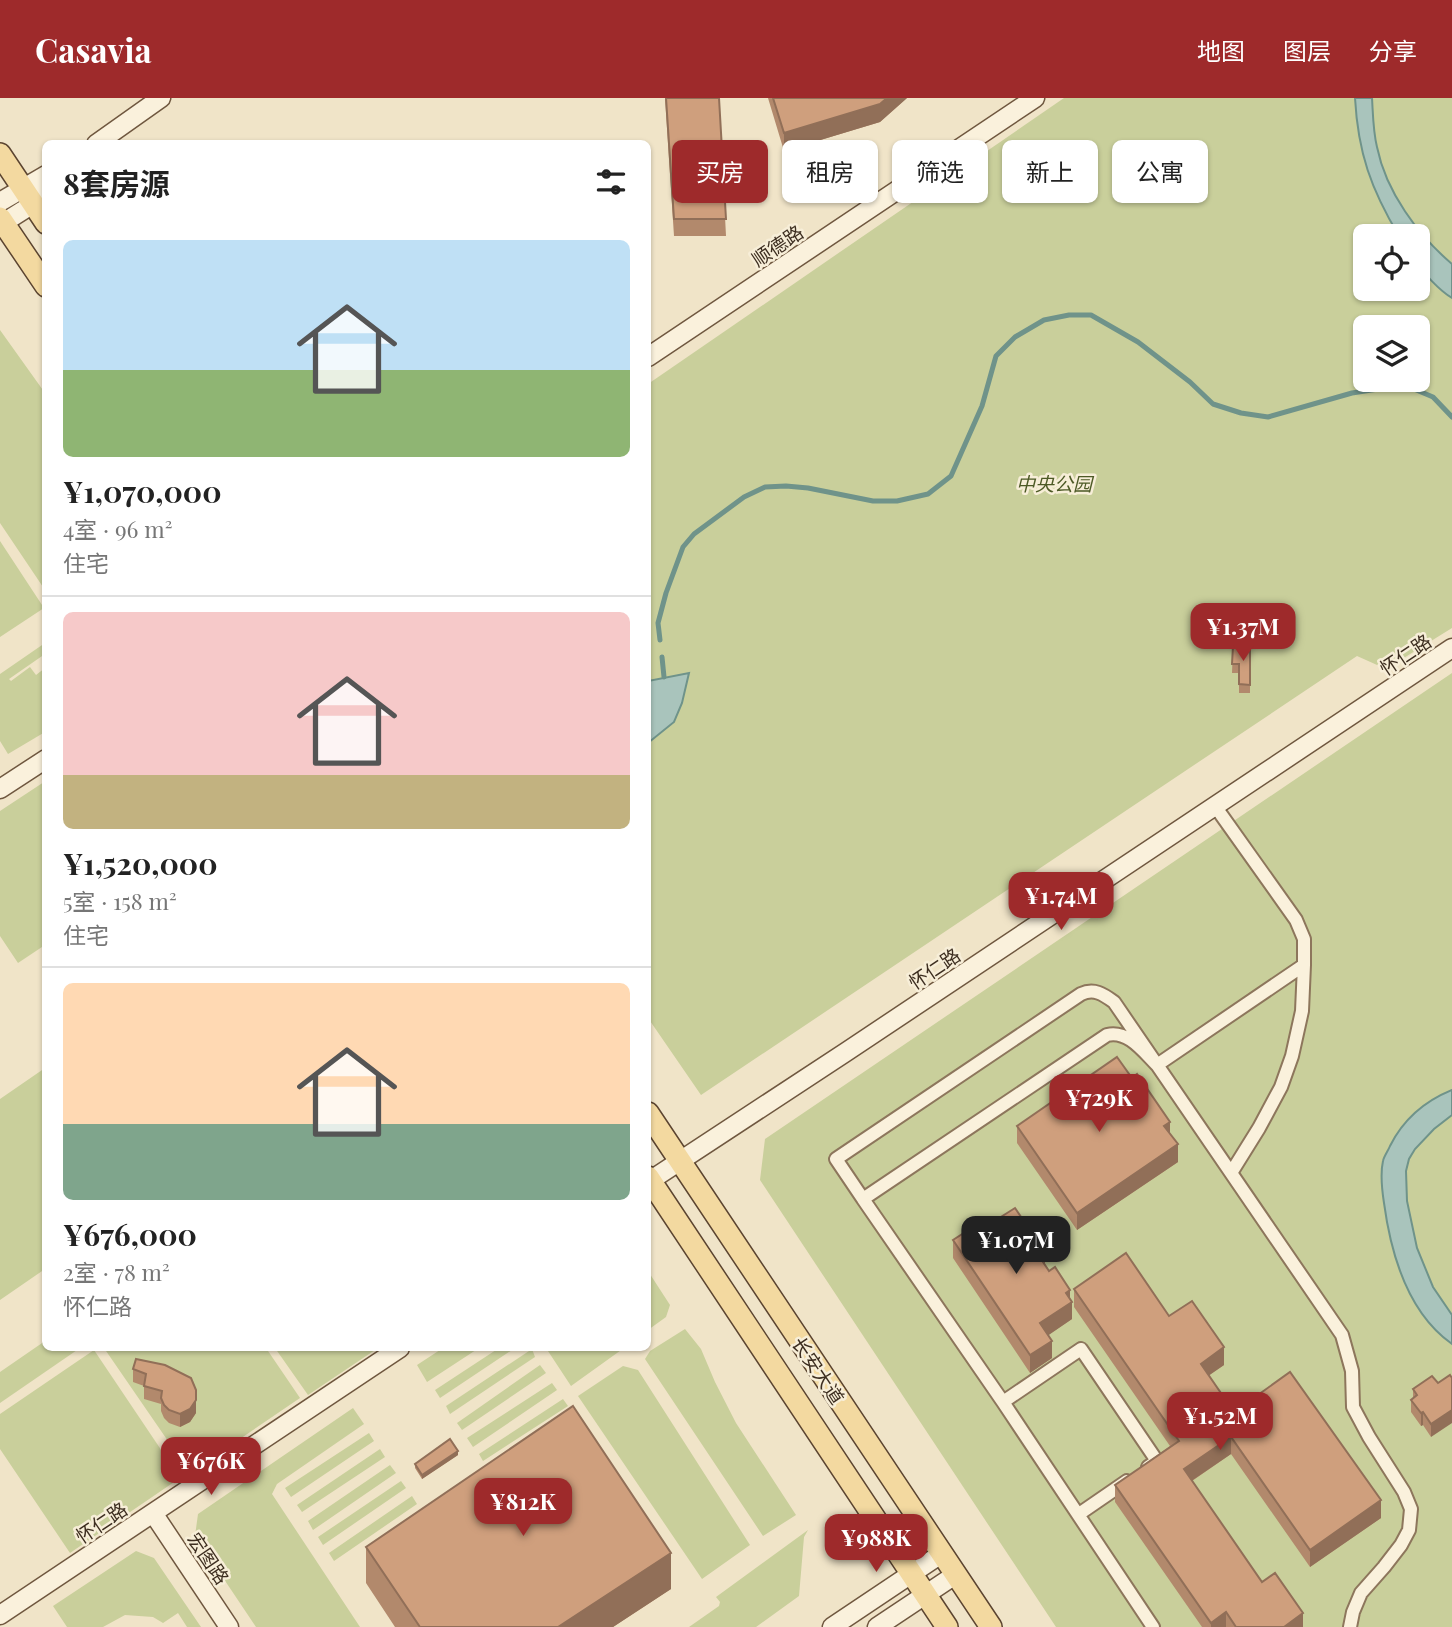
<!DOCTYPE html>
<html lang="zh">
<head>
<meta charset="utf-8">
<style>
  :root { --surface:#fff; --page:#f2f2f2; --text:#222; --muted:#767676; --line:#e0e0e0; --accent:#9e2a2b }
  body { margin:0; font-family:"Playfair Display","Noto Sans SC",serif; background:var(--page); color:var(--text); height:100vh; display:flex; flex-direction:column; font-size:26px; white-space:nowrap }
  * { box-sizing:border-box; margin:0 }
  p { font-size:23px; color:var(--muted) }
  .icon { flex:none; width:38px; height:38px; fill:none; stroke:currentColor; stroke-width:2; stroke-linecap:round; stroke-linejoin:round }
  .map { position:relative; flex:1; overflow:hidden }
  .panel { position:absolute; left:42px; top:42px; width:609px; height:1211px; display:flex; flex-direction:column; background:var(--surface); border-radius:10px; box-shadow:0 2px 5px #0004 }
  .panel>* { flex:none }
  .hud { position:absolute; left:672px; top:42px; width:665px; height:63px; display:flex; gap:14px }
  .buttons { position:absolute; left:1353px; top:126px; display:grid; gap:14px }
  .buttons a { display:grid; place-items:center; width:77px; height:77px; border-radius:10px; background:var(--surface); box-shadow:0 2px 5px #0004; font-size:35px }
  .price { position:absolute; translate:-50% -60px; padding:0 16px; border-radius:14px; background:var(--accent); color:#fff; font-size:23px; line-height:46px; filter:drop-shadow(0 2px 4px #0008) }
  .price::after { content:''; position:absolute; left:50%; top:42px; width:21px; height:16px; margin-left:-10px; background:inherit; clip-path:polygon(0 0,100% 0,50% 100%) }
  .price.on { background:#222; color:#fff }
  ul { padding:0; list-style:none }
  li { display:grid; align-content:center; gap:14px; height:371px; padding:0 21px }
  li+li { border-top:2px solid var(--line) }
  li span { display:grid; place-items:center; height:217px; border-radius:10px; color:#555 }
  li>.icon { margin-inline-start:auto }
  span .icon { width:126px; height:126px; fill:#fffc; stroke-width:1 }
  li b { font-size:30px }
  h2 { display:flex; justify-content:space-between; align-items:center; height:84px; padding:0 21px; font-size:30px }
  .chip { padding:0 24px; border-radius:10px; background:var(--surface); box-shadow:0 2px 5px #0004; font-size:24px; line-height:63px }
  .chip.on { background:var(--accent); color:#fff }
  header { display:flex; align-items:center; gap:42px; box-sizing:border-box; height:98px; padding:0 35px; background:var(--accent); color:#fff }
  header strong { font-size:33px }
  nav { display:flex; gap:38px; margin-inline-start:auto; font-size:24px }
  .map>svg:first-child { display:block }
  .green { fill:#c9cf9b; fill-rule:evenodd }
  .water { fill:#a9c4bc; stroke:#6f938a; stroke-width:2 }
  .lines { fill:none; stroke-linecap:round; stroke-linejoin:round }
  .stream { stroke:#6f938a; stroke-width:5 }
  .street-casing { stroke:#8d765c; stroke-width:16 }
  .secondary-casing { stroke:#6f573f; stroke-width:21 }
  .primary-casing { stroke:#5b4430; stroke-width:24 }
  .street { stroke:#faf1dc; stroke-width:12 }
  .secondary { stroke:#faf1dc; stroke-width:18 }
  .primary { stroke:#f3d9a0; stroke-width:21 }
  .wall { fill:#b2896c }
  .shaded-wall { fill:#916f58 }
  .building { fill:#cf9f7d; stroke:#916f58; stroke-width:2 }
  .labels { text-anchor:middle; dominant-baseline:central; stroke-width:5; stroke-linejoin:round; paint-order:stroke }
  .street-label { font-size:19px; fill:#3d2e20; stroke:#f7eed8 }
  .park-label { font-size:19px; font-style:italic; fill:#4d5a26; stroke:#f7eed8 }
</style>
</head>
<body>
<header>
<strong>Casavia</strong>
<nav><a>地图</a><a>图层</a><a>分享</a></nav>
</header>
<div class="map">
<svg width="1452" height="1529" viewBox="0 0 1452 1529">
  <rect width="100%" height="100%" fill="#f0e4c8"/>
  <path class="green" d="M1064,0H1452V530L1386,571L1357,558L701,997L648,920V286ZM1365,138H1418V191H1365ZM1365,229H1418V282H1365Z
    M0,232L45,295V492L0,425Z
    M0,443L44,510L0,539Z
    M45,545V556L9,581L11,583L30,569L36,577L45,570V634L8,656L0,643V576Z
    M1452,575V1529H1056L760,1082L765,1041Z
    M44,684L46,686L45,847L18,865L0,838V713Z
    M45,970V1171L0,1202V1001Z
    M648,1173L670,1207L666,1219L648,1232Z
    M685,1231L701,1251L715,1284L736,1325L796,1417L763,1438L645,1261L650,1253Z
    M45,1243L46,1250H80L0,1305V1274Z
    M104,1250H266L300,1300L190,1375Z
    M275,1250H378L308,1297Z
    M443,1250H479L427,1284L417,1267Z
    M499,1250H515L440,1300L435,1292Z
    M546,1250H624L571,1288Z
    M532,1251L535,1259L450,1316L446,1308Z
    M94,1252L180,1380L70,1455L0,1351V1316Z
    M540,1267L546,1275L462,1332L457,1325Z
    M623,1268L638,1272L750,1447L702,1481L578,1298Z
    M552,1285L557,1292L473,1349L467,1340Z
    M563,1301L568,1308L483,1363L479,1356Z
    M353,1310L364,1326L277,1386L272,1396L360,1529H256L195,1438L198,1416Z
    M369,1335L374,1343L291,1399L285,1390Z
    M380,1351L385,1359L302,1414L297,1407Z
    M390,1367L396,1375L313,1432L308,1423Z
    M401,1383L406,1390L323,1447L318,1439Z
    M412,1398L417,1406L334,1463L329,1455Z
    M808,1432L804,1439L799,1498L756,1529H689L719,1508L720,1504L716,1499Z
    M136,1453L154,1460L201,1529H187L178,1515L163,1525L153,1519L125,1517L103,1529H67L53,1508Z"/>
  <path class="water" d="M1355,0H1372C1373,16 1373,33 1377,49C1386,94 1418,137 1452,166V200C1442,194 1419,173 1418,162C1416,154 1418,146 1418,138H1399C1371,91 1358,55 1355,0Z
    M689,575L682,605L674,624L648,645V583Z
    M1452,992V1017L1434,1031L1415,1051L1409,1061L1406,1073L1407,1103L1417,1150L1433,1189L1452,1217V1246C1408,1215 1391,1157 1384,1105C1382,1092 1380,1076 1383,1063C1384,1058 1388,1053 1390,1048C1403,1022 1425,1003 1452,992Z"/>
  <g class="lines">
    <path class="stream" d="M660,542L658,525L666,495L683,449L694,436L744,399L765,389L786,388L808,390L873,403H897L928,396L951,378L982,308L996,258L1015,239L1044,222L1069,217H1091L1138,244L1190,284L1213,306L1241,315L1268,319L1352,295L1378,291H1414L1433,299L1452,319
      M662,559L664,579"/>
    <defs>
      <path id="street" d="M1215,708L1296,822L1304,841V867L1302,913L1292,958L1281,989L1259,1030L1231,1075
        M1157,967C1143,953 1128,932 1107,937L863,1101L836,1061L1081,896C1094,890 1103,896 1114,904L1342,1237L1352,1273L1353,1309L1369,1339L1404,1394L1411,1411L1409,1432L1401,1447L1384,1469L1361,1495L1353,1514L1350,1529
        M1157,967L1304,867
        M863,1101L1003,1304L1153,1529
        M1003,1304L1081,1251L1157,1363L1148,1369
        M1079,1416L1127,1383"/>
      <path id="secondary" d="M96,46L161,0
        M0,104L46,77
        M0,127L33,106L46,92
        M648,259L1035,0
        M0,691L46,661
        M648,1084L846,954L1452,550
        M153,1415L229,1529
        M0,1517L400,1250
        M832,1529L941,1456
        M877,1529L955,1477"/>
      <path id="primary" d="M0,56L46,125
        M0,120L46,188
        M648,1015L991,1529
        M648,1079L947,1529"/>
    </defs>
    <use href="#street" class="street-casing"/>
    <use href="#secondary" class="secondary-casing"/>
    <use href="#primary" class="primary-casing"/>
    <use href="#street" class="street"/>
    <use href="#secondary" class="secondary"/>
    <use href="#primary" class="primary"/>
  </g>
  <path class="wall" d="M665,0H719L726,138H674Z
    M768,0H907L880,24L784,53Z
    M1233,548H1250V595H1239V575H1232Z
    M1017,1028L1170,1035L1178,1064L1077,1132L1017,1045Z
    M977,1134L1045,1166L1070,1202L1072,1221L1048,1237L1052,1260L1030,1275L953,1160V1142Z
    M1074,1191L1169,1218L1224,1267L1209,1277L1234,1314L1381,1420L1310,1469L1231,1356L1192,1383L1262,1484L1303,1529H1202L1115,1404V1387L1170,1348L1074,1209Z
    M136,1261L196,1315L190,1324L180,1329L169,1325L164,1320L161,1313V1306L144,1301V1288L133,1284V1271Z
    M1438,1285L1431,1339L1423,1327L1421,1328L1411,1314V1302L1413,1301V1291Z
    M458,1357L422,1381L415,1370V1366Z
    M366,1449L671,1491L613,1529H395L366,1485Z"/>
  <path class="shaded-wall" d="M887,0H907L880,24L784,53V35Z
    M1170,1024V1041L1164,1028Z
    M1178,1046V1064L1077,1132V1115Z
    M1045,1154V1172L1039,1158Z
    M1070,1192V1205L1072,1204V1221L1040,1243V1225L1066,1195Z
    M1052,1243V1260L1030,1275V1257Z
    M1224,1249V1267L1201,1283V1266Z
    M196,1302V1315L190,1324L180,1329V1316Z
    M1452,1312V1325L1431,1339V1326Z
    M1423,1314V1327L1421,1328V1315Z
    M1231,1339V1356L1184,1388V1371Z
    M458,1353V1357L422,1381V1377Z
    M1381,1402V1420L1310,1469V1452Z
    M671,1455V1491L613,1529H558Z
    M1226,1514V1529H1211V1525Z
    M1303,1515V1529H1284Z"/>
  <path class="building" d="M666,0H719L726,121H674Z
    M773,0H887L880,6L784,35Z
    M1233,548H1250V587L1239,586V566H1232Z
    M1117,959L1132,980L1137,976L1170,1024L1164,1028L1178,1046L1077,1115L1017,1028Z
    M1015,1110L1045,1154L1039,1158L1049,1173L1055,1169L1070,1192L1066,1195L1072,1204L1040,1225L1052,1243L1030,1257L953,1142L973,1129L977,1134Z
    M1126,1155L1169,1218L1192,1203L1224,1249L1201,1266L1234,1314L1290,1274L1381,1402L1310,1452L1231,1339L1184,1371L1262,1484L1275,1475L1303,1515L1284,1529H1236L1226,1514L1211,1525L1115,1387L1179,1343L1074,1191Z
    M136,1261L165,1267L191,1280L196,1292V1302L190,1311L180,1316L169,1312L164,1307L161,1300L162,1293L144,1288L146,1276L133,1271Z
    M1450,1277L1452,1280V1312L1431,1326L1423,1314L1421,1315L1411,1302L1417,1297L1413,1291L1432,1278L1438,1285Z
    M573,1308L671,1455L558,1529H420L366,1449Z
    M450,1341L458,1353L422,1377L415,1366Z"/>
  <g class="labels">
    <g class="street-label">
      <text transform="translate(777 147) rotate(-34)">顺德路</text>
      <text transform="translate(1405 556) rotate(-34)">怀仁路</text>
      <text transform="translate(934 870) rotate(-34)">怀仁路</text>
      <text transform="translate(819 1272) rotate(56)">长安大道</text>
      <text transform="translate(101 1424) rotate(-34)">怀仁路</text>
      <text transform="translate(209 1460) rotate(56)">宏图路</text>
    </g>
    <g class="park-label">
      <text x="1054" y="385">中央公园</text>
    </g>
  </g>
</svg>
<div class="buttons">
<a><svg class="icon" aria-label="locate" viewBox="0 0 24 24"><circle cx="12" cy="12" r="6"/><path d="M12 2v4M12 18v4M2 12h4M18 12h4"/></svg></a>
<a><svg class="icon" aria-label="layers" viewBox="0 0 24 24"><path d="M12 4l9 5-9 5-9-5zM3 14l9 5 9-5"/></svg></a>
</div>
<b class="price" style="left:1243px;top:565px">¥1.37M</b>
<b class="price" style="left:1061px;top:834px">¥1.74M</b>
<b class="price" style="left:1099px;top:1036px">¥729K</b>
<b class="price on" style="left:1016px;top:1178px">¥1.07M</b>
<b class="price" style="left:1220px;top:1354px">¥1.52M</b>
<b class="price" style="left:211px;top:1399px">¥676K</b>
<b class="price" style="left:523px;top:1440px">¥812K</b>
<b class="price" style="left:876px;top:1476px">¥988K</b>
<div class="hud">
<a class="chip on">买房</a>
<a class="chip">租房</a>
<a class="chip">筛选</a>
<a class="chip">新上</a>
<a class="chip">公寓</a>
</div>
<section class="panel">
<h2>8套房源<svg class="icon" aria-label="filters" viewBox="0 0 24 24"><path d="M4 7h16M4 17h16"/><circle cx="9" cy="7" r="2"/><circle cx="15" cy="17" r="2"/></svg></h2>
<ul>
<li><span style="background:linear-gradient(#bfe0f5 60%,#8fb573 0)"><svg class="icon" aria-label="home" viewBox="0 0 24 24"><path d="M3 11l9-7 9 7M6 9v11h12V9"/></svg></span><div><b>¥1,070,000</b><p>4室 · 96 m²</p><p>住宅</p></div></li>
<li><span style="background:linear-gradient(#f6c9c9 75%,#c2b280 0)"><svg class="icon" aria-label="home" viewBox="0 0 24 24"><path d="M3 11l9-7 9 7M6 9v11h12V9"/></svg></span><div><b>¥1,520,000</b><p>5室 · 158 m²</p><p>住宅</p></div></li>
<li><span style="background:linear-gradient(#ffd9b3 65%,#7fa58c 0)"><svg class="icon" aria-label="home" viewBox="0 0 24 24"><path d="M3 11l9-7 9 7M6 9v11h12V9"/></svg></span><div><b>¥676,000</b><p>2室 · 78 m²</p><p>怀仁路</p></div></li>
</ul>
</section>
</div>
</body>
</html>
